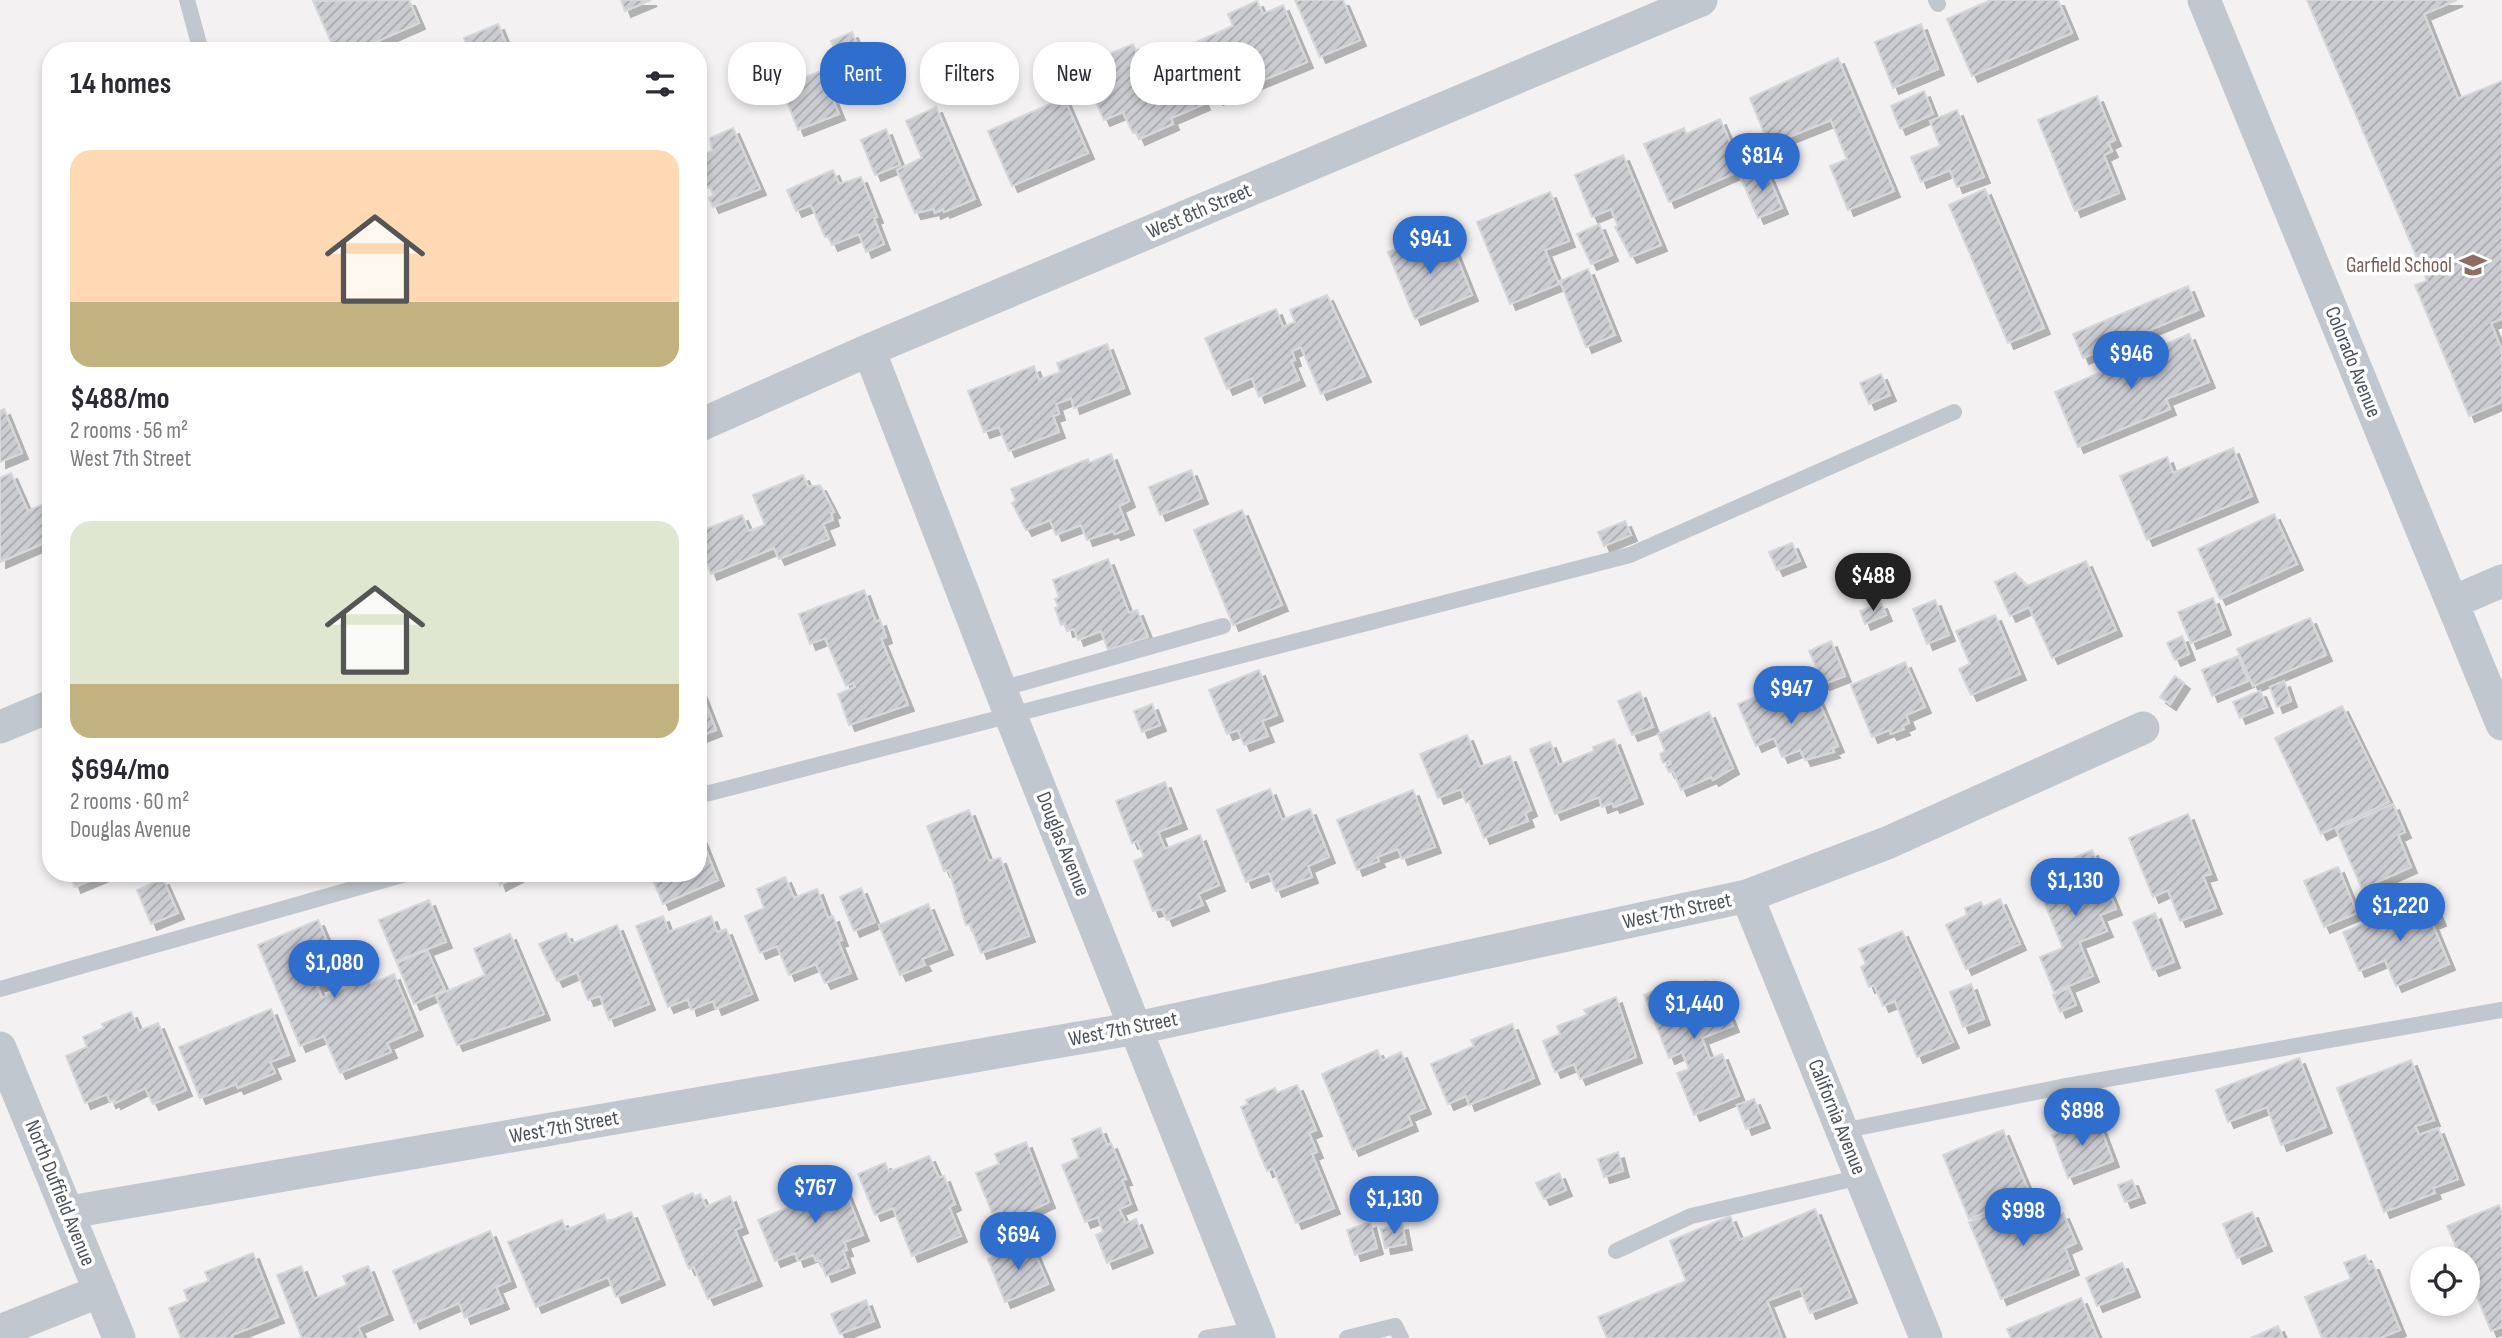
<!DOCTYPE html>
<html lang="en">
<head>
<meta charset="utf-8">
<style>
  :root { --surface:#fff; --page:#f2f2f3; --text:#2b2b33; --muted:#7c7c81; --accent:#306ece }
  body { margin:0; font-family:"Sofia Sans Condensed",sans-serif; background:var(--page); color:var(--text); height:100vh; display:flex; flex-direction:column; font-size:26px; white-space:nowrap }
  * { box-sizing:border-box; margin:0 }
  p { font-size:23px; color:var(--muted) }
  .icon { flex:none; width:38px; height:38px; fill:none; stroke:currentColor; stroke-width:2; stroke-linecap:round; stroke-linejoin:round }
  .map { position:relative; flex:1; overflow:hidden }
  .sheet { position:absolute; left:42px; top:42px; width:665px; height:840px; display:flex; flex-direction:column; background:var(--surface); border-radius:28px; box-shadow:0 4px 10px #0003 }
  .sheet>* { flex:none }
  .guide { position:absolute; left:728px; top:42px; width:665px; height:63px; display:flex; gap:14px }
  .buttons { position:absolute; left:2410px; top:1246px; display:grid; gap:14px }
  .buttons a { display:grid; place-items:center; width:70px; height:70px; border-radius:50%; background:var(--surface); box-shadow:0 4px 10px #0003; font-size:35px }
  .price { position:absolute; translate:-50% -60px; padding:0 16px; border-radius:24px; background:var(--accent); color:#fff; font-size:23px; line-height:46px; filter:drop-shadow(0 2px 4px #0008) }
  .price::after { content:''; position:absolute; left:50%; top:42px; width:21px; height:16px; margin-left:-10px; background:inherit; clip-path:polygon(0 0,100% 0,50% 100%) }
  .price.current { background:#222; color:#fff }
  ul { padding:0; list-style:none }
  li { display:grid; align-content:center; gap:14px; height:371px; padding:0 28px }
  li span { display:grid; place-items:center; height:217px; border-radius:21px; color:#555 }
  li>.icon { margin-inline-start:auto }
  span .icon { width:126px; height:126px; fill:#fffc; stroke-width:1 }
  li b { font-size:30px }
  h2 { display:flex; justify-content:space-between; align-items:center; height:84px; padding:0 28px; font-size:30px }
  .chip { padding:0 24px; border-radius:28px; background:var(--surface); box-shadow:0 4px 10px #0003; font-size:24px; line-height:63px }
  .chip.current { background:var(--accent); color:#fff }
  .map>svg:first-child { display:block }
  .building { fill:url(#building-hatch); stroke:#d6d7db; stroke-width:2; filter:url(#shadow) }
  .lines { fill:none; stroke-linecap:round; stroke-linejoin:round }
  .service { stroke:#c1c7ce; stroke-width:16 }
  .minor { stroke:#c1c7ce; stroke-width:33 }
  .labels { text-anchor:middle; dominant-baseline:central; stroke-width:7; stroke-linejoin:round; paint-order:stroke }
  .street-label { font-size:21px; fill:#4b535c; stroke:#fff }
  .education-label { font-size:21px; fill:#785e54; stroke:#fff; text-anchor:end }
</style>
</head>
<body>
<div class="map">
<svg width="2502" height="1338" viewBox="0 0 2502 1338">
  <defs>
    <pattern id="building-hatch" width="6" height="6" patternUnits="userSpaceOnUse" patternTransform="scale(1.75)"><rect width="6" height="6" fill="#cbcdd3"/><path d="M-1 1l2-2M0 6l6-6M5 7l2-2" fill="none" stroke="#a7a9ae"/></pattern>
    <filter id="shadow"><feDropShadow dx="6" dy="6" stdDeviation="0" flood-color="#0004"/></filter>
  </defs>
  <rect width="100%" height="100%" fill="#f3f1f1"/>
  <path class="building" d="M409,0L419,23L355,51H335L313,1Z
    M621,0H651L625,11Z
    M1295,0H1343L1360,40L1320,57Z
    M1991,0H2058L2072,33L1972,76L1947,19Z
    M2307,0H2457L2424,14L2458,99L2502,81V319L2491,323L2502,351V402L2469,416L2415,285L2427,281Z
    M1257,1L1263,14L1283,5L1307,62L1217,99L1194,43L1233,26L1228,14Z
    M498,24L509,51H469L464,38Z
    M1921,24L1938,69L1893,88L1875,42Z
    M852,32L860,52L839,60L831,41Z
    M1133,44L1145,73L1184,56L1204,104L1171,118L1173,124L1139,139L1136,132L1133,133L1123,112L1104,120L1084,75L1105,66L1102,57Z
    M1838,58L1894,191L1848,210L1830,166L1847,159L1831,120L1769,145L1750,98Z
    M821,71L839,114L798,130L785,96L801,89L797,80Z
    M1924,91L1933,114L1900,129L1891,106Z
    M2097,96L2115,140L2108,143L2112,151L2104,155L2119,193L2075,211L2038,120Z
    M1064,98L1088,153L1012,186L988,131Z
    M936,107L975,199L944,212L943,209L935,213L934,209L915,213L897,170L922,158L906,121Z
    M1957,110L1984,177L1957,187L1950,170L1921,182L1911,157L1940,146L1930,121Z
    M1720,119L1742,170L1669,202L1644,144L1684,128L1686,134Z
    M733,128L760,189L713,207L709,198L714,195L710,187L707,188L698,167L701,164L698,157L712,151L710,138Z
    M886,129L900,165L875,175L861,140Z
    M1623,155L1661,245L1631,257L1615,227L1618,226L1611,209L1592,217L1575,175Z
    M1765,168L1782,208L1758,218L1741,178Z
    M833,170L839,184L861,177L877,217L874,218L884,244L866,252L859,234L832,245L828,236L825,237L811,205L796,211L787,190Z
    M1985,189L2044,328L2008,343L1949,205Z
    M1550,192L1569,241L1545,250L1559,284L1510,304L1477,222Z
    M1599,224L1612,255L1591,264L1577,234Z
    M1420,239L1424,250L1450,240L1472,295L1415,319L1388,252Z
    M1588,269L1615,335L1586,347L1560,281Z
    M2188,286L2198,310L2083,358L2073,334Z
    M1327,295L1365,376L1321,394L1301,347L1292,351L1295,360L1291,361L1299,380L1259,397L1252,378L1227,389L1205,338L1276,309L1283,327L1295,322L1290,310Z
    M2189,334L2209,382L2166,399L2170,409L2078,447L2055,392Z
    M1107,344L1124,388L1074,408L1071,398L1056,404L1059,414L1053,416L1059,432L1009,451L999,427L984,432L968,391L1034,366L1039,380L1060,372L1057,363Z
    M1881,374L1890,395L1869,404L1860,383Z
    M4,409L22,453L0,462V411Z
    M2233,448L2252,496L2147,540L2120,476L2167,457L2173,473Z
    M1111,454L1129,501L1119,506L1128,529L1115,534L1113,531L1087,540L1081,525L1056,535L1050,520L1026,530L1012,503L1016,501L1011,489L1088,459L1089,463Z
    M1191,470L1202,498L1160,515L1149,487Z
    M11,473L28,511L45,503L51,517V540L0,562V478Z
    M803,475L808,487L820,485L834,512L831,513L833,520L823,524L829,539L779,559L774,548L711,574L698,541V532L742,515L749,531L765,525L753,495Z
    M1242,510L1282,605L1233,625L1194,530Z
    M2274,514L2297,564L2220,599L2198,549Z
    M1625,521L1631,535L1604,546L1598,532Z
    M1792,543L1800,561L1777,570L1769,552Z
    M1108,559L1129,613L1137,610L1148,637L1108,650L1101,631L1078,640L1074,629L1067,631L1065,623L1061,625L1055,608L1058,606L1055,599L1059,597L1053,580Z
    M2086,561L2116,630L2052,658L2029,607L2010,616L1995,582L2015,573L2027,586Z
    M864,590L876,622L880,620L886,637L881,639L908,705L849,725L838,694L855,687L853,683L846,686L825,638L810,644L799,614Z
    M2213,598L2225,629L2191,643L2178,612Z
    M1935,600L1949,635L1927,644L1913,609Z
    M1881,603L1886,615L1865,624L1860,611Z
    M1995,615L2020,674L1971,695L1959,669L1970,664L1956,631Z
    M2310,618L2326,655L2253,686L2237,649Z
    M2182,636L2189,654L2175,660L2167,643Z
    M1831,641L1845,676L1824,684L1809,651Z
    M2238,656L2248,681L2212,696L2202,670Z
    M1905,662L1925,707L1906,715L1909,723L1902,726L1904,729L1891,734L1889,730L1872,737L1851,685Z
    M1259,670L1277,715L1262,721L1268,736L1244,745L1238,730L1227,734L1209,690Z
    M2175,676L2184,683L2170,704L2160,697Z
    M2284,681L2291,701L2277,707L2270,687Z
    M699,687L716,730L698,737V688Z
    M1814,690L1838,746L1832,749L1834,752L1805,760L1800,750L1782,757L1774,738L1756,746L1738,704L1760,695L1766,710Z
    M2260,691L2267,707L2240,718L2233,702Z
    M1640,692L1653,727L1632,735L1618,701Z
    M1152,704L1160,725L1142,732L1134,711Z
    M2342,706L2389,802L2321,834L2275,738Z
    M1709,712L1733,768L1713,780L1711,777L1681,790L1673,771L1669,772L1666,766L1671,764L1670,761L1663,763L1660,754L1665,751L1658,734Z
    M1467,735L1480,767L1510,756L1531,810L1525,813L1528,821L1484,838L1469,801L1466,803L1461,789L1438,798L1420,754Z
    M1614,739L1637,798L1614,807L1612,803L1602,807L1599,797L1555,814L1530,749L1550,742L1559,765L1594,751L1593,747Z
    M1165,782L1181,823L1158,832L1165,849L1200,835L1219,885L1198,894L1203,905L1167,920L1162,909L1153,911L1134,861L1144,857L1137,841L1132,843L1116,801Z
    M1270,789L1282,820L1310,809L1329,857L1308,866L1312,877L1276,891L1269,873L1246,882L1217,810Z
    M1413,790L1435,847L1402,859L1398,849L1377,857L1379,861L1357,870L1337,820Z
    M2393,804L2405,832L2398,835L2411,867L2362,889L2336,829Z
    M969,810L989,861L1000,858L1029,936L981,953L970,924L966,925L949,870L944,871L927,826Z
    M2188,814L2211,874L2203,876L2216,908L2180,921L2168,890L2153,897L2129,838Z
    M701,838L718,880L663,904L650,873H698V839Z
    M2092,850L2116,909L2100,915L2107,931L2079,942L2093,976L2054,992L2040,957L2063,948L2040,892L2051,888L2046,875L2061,869L2063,874L2072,871L2067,861Z
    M2338,867L2357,913L2324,927L2304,881Z
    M70,873H108L75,887Z
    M496,873H518L519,875L500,885Z
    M785,877L794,898L817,889L828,918L833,916L842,940L838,941L851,973L825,983L816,964L789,975L777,946L760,953L745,916L764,908L757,889Z
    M163,879L178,913L151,924L137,890Z
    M861,888L875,922L854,931L840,897Z
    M2431,898L2440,920L2432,923L2449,964L2396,986L2385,960L2359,971L2343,932Z
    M2000,899L2020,944L1966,969L1946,925L1967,915L1965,908L1981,902L1983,907Z
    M429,900L446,942L396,961L379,920Z
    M928,904L947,949L922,959L925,965L900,975L879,925Z
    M2155,913L2174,962L2153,970L2133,922Z
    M663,916L669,932L711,916L717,932L726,929L752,994L716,1009L713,1001L691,1010L688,999L668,1007L636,926Z
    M318,920L342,977L317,986L322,998L369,978L371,984L394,974L417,1030L387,1043L391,1052L340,1073L324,1036L300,1046L258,945Z
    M617,925L649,1004L609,1020L600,996L588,1000L577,972L557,981L539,944L566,933L571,944Z
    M1902,931L1953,1042L1917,1057L1895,1001L1883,1006L1874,985L1869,987L1861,967L1866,964L1859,949Z
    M510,934L544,1014L457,1045L436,996L485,975L474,949Z
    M427,950L445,990L414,1004L397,963Z
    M1676,981L1681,991L1706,981L1716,1004L1723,1001L1733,1026L1702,1038L1710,1059L1722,1054L1739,1096L1694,1115L1677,1073L1689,1069L1682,1052L1669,1058L1644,995Z
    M1971,984L1984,1019L1963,1027L1950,992Z
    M2069,988L2076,1005L2060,1012L2053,995Z
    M1616,997L1636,1057L1580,1079L1574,1064L1555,1072L1543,1041L1560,1034L1557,1026L1587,1015L1584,1010Z
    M271,1009L289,1055L270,1062L275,1073L238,1088L236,1084L200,1098L179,1047Z
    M131,1012L139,1031L158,1023L186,1090L153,1104L145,1088L115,1103L114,1100L110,1102L107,1094L85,1103L66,1056L87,1047L83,1037L104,1028L102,1024Z
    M1512,1024L1534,1078L1469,1105L1466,1096L1448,1104L1431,1064L1474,1046L1471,1040Z
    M1377,1050L1382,1061L1401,1052L1425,1108L1408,1115L1412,1125L1353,1150L1322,1074Z
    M2299,1058L2326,1127L2281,1145L2267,1107L2228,1122L2216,1090Z
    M2411,1060L2434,1120L2415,1126L2419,1135L2438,1128L2458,1179L2433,1188L2435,1193L2384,1212L2337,1088Z
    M1297,1085L1316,1130L1309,1133L1317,1152L1312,1154L1334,1208L1296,1223L1273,1168L1267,1171L1241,1107L1248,1104L1246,1100L1275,1088L1277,1093Z
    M1754,1099L1764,1122L1746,1129L1737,1105Z
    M2097,1118L2113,1161L2068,1178L2052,1135Z
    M1100,1128L1107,1145L1111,1143L1126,1179L1122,1180L1131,1204L1119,1209L1126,1223L1136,1219L1147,1247L1107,1263L1096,1235L1103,1232L1098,1217L1085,1222L1062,1165L1079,1158L1072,1139Z
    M2003,1130L2030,1194L1969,1219L1943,1155Z
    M1026,1142L1049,1202L1006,1222L1001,1210L992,1213L976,1173L999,1164L995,1154Z
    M1618,1152L1623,1171L1604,1177L1598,1159Z
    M929,1156L939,1178L944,1176L955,1204L949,1207L961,1236L912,1256L893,1208L875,1215L858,1174L885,1163L889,1172Z
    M837,1170L863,1235L844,1242L847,1250L843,1251L849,1267L826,1276L820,1260L816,1261L813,1255L798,1261L795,1253L775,1261L758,1220L802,1202L798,1192L810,1187L808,1182Z
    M1559,1173L1566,1190L1544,1199L1536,1183Z
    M2132,1180L2139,1197L2125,1202L2118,1185Z
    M693,1193L694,1197L700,1194L706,1207L730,1196L742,1227L735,1230L756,1280L708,1299L694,1267L689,1269L663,1206Z
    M2017,1203L2025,1223L2050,1212L2052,1218L2063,1213L2076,1243L2065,1248L2073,1269L2001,1299L1969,1222Z
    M2499,1205L2502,1213V1327L2491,1331L2468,1275V1258H2461L2447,1226Z
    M1815,1209L1851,1297L1810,1313L1800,1288L1767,1301L1782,1338H1607L1598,1317L1686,1281L1670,1241L1730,1216L1740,1240Z
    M631,1212L659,1279L616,1297L608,1277L536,1307L508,1242L562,1220L566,1230L604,1214L607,1222Z
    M2252,1212L2266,1245L2237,1258L2223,1224Z
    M1370,1222L1377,1248L1355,1255L1347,1230Z
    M1402,1224L1406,1244L1385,1248L1381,1229Z
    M490,1231L510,1281L496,1287L503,1303L465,1318L459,1303L414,1323L393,1271Z
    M1030,1242L1048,1284L1005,1302L988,1259Z
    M253,1253L278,1317L232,1335L233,1338H181L169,1308L188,1301L184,1290L209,1281L205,1272Z
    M2365,1255L2369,1264H2373L2400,1330L2380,1338H2322L2305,1297L2351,1279L2344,1263Z
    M2122,1263L2134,1291L2097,1306L2086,1278Z
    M301,1266L314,1299L347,1285L343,1276L368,1266L387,1314L358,1327L363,1338H302L277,1275Z
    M2081,1298L2098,1338H2011L2007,1329Z
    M866,1300L874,1321L840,1334L831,1314Z
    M2278,1326L2283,1338H2251Z"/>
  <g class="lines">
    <path class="service" d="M187,0L201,51
      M1936,0L1938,4
      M1001,689L1223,626
      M698,796L1630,555L1954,412
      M0,989L409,873
      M1842,1131L2061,1087L2502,1010
      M1616,1251L1691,1216L1861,1177
      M1206,1338L1256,1330
      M1347,1338L1395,1326L1401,1338"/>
    <path class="minor" d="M2204,0L2502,724
      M869,350L1010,714L1259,1338
      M698,426L869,350L1701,0
      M2453,602L2502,581
      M0,727L51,706
      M1747,896L1926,1338
      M0,1048L119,1338
      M70,1212L1137,1028L1747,896L1887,843L2143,728
      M0,1331L100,1291"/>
  </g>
  <defs>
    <symbol id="school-bare" viewBox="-9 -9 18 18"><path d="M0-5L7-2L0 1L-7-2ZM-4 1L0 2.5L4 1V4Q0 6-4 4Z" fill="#8d6e63" stroke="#fff" stroke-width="2.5" paint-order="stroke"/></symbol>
  </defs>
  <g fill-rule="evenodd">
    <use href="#school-bare" x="2454" y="246" width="38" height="38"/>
  </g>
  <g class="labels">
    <g class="street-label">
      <text transform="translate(1199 211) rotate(-23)">West 8th Street</text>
      <text transform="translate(2353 362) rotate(68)">Colorado Avenue</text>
      <text transform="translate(1063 844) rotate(68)">Douglas Avenue</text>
      <text transform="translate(1677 911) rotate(-12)">West 7th Street</text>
      <text transform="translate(1123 1029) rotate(-11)">West 7th Street</text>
      <text transform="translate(1837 1117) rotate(68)">California Avenue</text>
      <text transform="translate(564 1127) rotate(-10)">West 7th Street</text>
      <text transform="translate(60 1193) rotate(68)">North Duffield Avenue</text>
    </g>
    <g class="education-label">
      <text x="2452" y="265">Garfield School</text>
    </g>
  </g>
</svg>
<div class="buttons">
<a><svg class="icon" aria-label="locate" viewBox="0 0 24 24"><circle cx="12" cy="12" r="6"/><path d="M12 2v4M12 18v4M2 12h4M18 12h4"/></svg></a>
</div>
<b class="price" style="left:1762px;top:193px">$814</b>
<b class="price" style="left:1430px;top:276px">$941</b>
<b class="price" style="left:2131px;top:391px">$946</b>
<b class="price current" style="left:1873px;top:613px">$488</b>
<b class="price" style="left:1791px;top:726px">$947</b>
<b class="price" style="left:2075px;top:918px">$1,130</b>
<b class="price" style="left:2400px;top:943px">$1,220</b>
<b class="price" style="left:334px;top:1000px">$1,080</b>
<b class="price" style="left:1694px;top:1041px">$1,440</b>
<b class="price" style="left:2082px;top:1148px">$898</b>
<b class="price" style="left:815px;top:1225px">$767</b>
<b class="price" style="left:1394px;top:1236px">$1,130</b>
<b class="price" style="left:2023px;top:1248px">$998</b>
<b class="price" style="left:1018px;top:1272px">$694</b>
<div class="guide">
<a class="chip">Buy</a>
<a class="chip current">Rent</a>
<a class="chip">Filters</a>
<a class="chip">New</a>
<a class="chip">Apartment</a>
</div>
<section class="sheet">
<h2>14 homes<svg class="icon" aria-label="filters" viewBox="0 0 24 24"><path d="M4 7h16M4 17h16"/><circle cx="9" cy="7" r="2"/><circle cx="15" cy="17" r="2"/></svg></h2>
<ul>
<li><span style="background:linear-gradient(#ffd9b3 70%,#c2b280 0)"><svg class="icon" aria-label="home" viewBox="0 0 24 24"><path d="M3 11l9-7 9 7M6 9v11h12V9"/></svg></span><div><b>$488/mo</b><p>2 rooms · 56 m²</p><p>West 7th Street</p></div></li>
<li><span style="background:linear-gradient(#dfe7d0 75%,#c2b280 0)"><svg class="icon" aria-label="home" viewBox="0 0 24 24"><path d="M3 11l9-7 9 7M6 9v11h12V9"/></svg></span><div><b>$694/mo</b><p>2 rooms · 60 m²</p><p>Douglas Avenue</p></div></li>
</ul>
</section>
</div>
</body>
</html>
